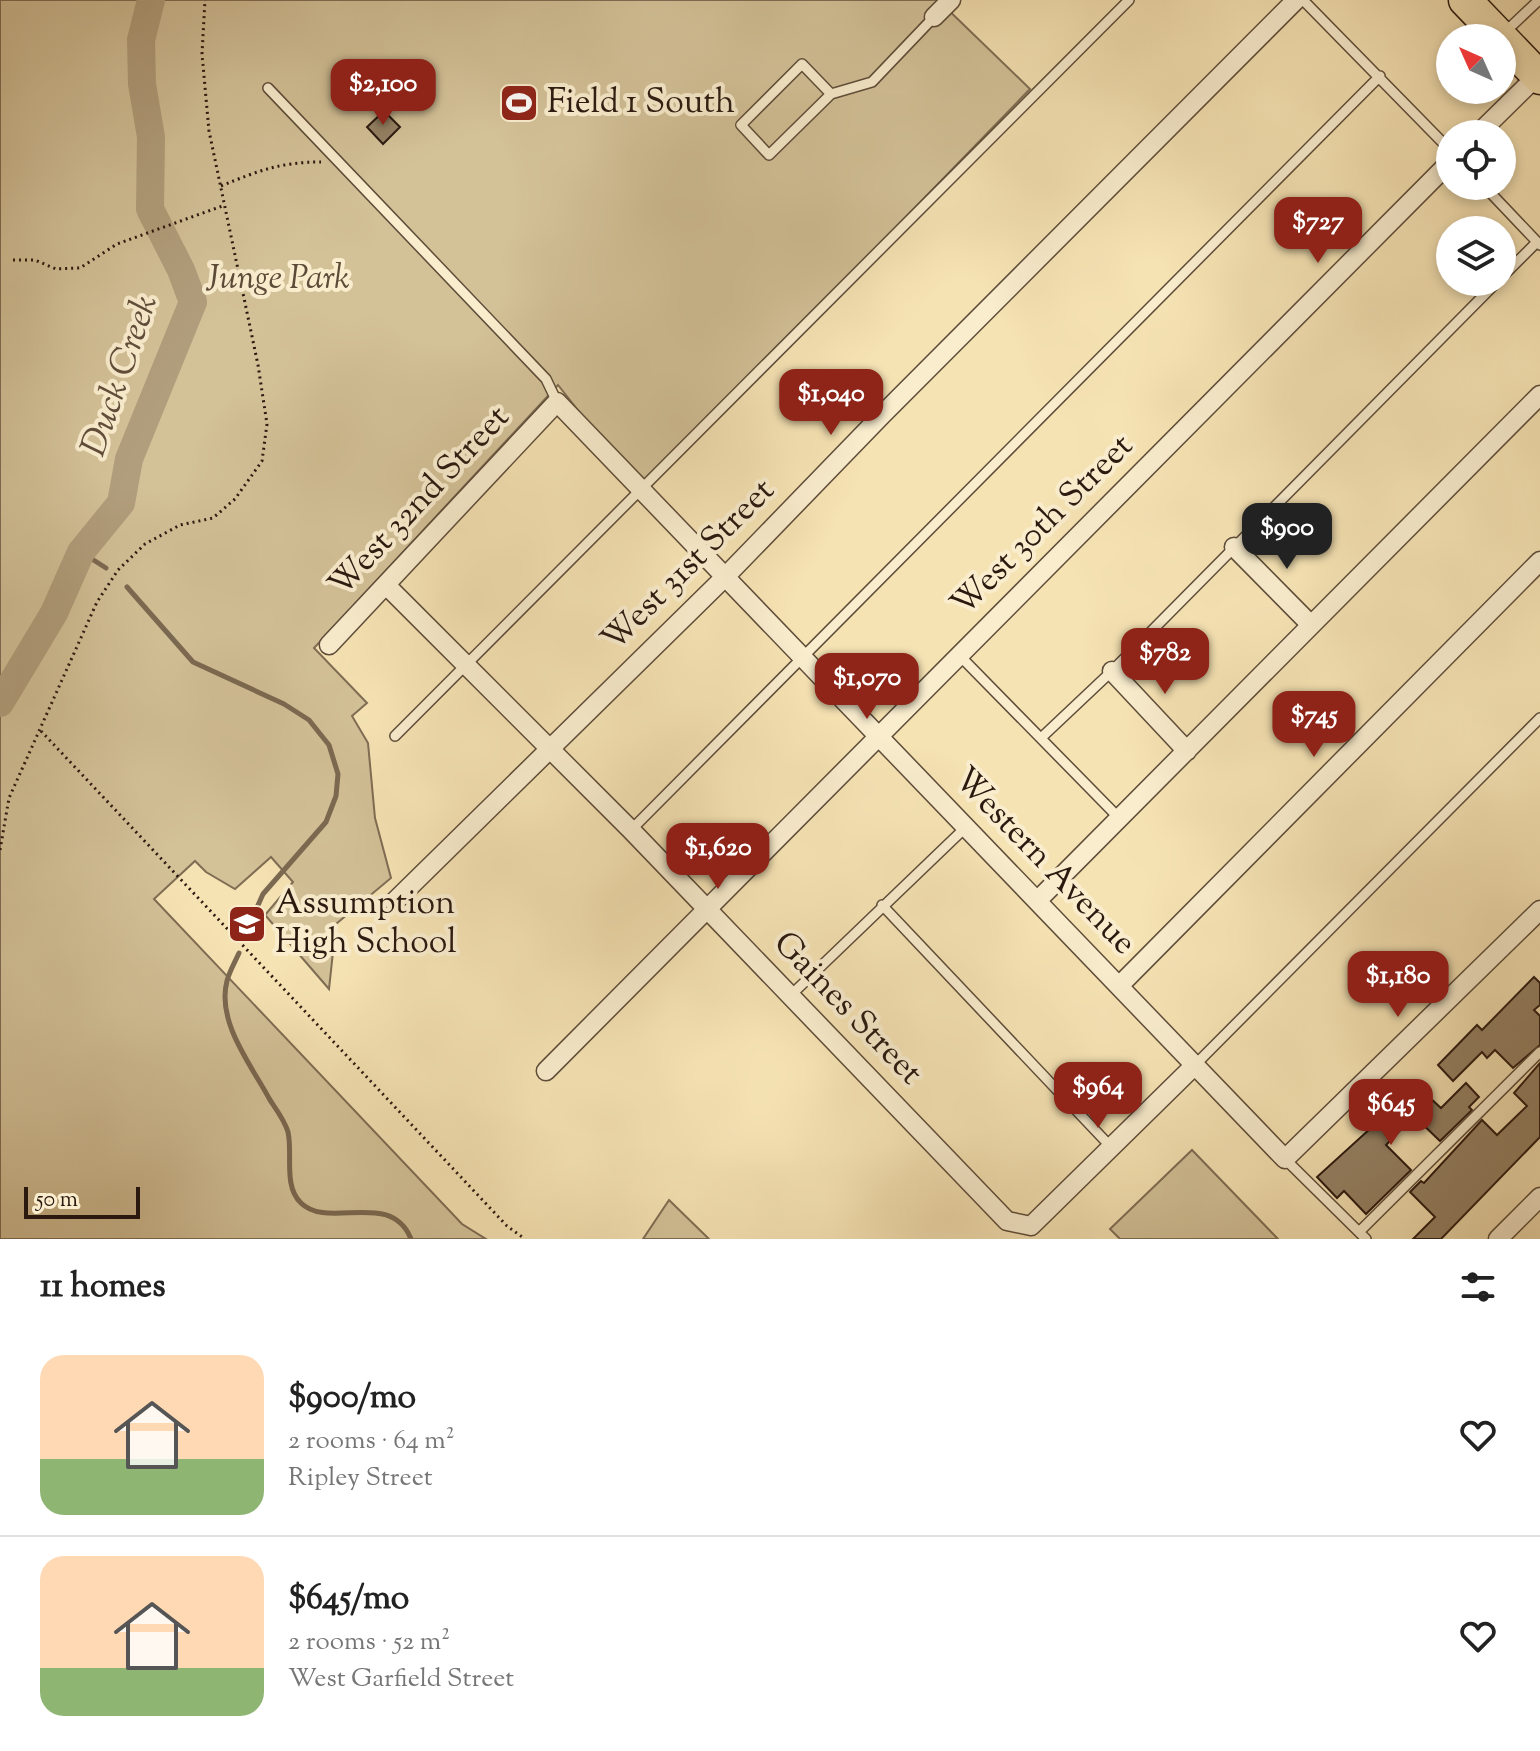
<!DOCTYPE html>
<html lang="en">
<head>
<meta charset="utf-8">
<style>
  :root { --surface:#fff; --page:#f6f6f6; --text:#222; --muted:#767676; --line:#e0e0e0; --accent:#8f2418 }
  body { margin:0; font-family:"Sorts Mill Goudy",serif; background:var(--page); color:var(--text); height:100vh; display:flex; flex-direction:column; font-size:30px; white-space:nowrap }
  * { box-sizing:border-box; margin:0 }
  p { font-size:26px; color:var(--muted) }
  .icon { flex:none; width:44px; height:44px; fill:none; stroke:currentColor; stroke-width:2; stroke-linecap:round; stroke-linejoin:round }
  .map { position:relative; height:1239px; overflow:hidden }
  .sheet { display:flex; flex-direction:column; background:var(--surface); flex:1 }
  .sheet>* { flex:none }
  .needle { width:52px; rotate:315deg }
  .buttons { position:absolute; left:1436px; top:24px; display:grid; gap:16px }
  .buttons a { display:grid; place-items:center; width:80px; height:80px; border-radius:50%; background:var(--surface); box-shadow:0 4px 12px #0003; font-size:40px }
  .scale { position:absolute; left:24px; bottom:20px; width:116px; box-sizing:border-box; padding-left:8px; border:4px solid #2b1910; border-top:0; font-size:22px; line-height:28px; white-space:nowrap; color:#2b1910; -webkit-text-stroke:6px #f9edce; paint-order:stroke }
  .price { position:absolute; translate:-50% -68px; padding:0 18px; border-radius:16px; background:var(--accent); color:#fff; font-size:26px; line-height:52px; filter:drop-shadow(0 2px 4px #0008) }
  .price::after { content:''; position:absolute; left:50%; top:48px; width:24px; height:18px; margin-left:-12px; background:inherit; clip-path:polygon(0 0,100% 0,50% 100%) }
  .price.current { background:#222; color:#fff }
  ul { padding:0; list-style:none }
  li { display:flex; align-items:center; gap:24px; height:200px; padding:0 40px }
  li+li { border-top:2px solid var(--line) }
  li span { display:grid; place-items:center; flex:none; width:224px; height:160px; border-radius:24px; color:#555 }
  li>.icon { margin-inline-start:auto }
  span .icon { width:96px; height:96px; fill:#fffc; stroke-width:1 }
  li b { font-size:34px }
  h2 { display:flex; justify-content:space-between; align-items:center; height:96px; padding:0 40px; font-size:34px }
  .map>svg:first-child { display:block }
  .green { fill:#d3c198; stroke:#7f6d54; stroke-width:2 }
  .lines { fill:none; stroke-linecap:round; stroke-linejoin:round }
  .stream { stroke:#7b6951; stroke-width:5 }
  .river { stroke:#b19e7c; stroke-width:28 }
  .building { fill:#958265; stroke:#2b1910; stroke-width:2 }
  .lane-casing { stroke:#5e4c39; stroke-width:12 }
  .street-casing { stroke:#5e4c39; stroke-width:21 }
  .highway-casing { stroke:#2b1910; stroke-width:35 }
  .path { stroke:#2b1910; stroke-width:3; stroke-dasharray:2 4; stroke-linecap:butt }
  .lane { stroke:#f9edce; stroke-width:9 }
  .street { stroke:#f9edce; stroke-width:18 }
  .highway { stroke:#f6e3b4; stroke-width:32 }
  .labels { text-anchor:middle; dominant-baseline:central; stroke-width:8; stroke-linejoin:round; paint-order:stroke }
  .poi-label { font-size:34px; fill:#2b1910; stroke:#f9edce; text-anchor:start }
  .park-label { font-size:34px; font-style:italic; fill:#5d4b39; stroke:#f9edce }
  .street-label { font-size:34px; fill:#2b1910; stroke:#f9edce }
  .water-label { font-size:36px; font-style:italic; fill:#614e3b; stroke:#f9edce }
</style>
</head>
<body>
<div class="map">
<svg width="1540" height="1239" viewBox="0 0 1540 1239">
  <rect width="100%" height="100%" fill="#f6e3b4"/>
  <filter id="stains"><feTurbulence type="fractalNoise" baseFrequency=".0025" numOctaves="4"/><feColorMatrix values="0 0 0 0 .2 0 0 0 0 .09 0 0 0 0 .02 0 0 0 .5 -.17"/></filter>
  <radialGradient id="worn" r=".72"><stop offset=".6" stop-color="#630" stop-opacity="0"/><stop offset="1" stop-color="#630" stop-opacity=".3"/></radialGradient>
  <path class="green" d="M0,0H938L1030,89L641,490L558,385L314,648L367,703L352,716L368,743L375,818L391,878L336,924L329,989L265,915L293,882L271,857L235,889L206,872L195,861L154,899L462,1224L486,1239H0Z
    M1192,1150L1278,1239H1120L1110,1229Z
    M669,1200L709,1239H643Z"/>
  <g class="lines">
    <path class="stream" d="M81,552L106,568
      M127,587L193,662L284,704L309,720L329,745L338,774L336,796L326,822L263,894L250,923
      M239,953C235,962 229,972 227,981C216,1022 252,1066 270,1100C276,1109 285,1121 288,1132C293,1154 283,1186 301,1203C328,1230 391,1189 411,1239"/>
    <path class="river" d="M0,703L54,613L81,552L121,503L129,459L193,302L181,270L150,209L151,137L142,84L141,40L151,0"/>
  </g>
  <path class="building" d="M384,111L400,127L383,144L367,127Z
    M1534,977L1540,983V1005L1534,1010L1540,1016V1045L1513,1068L1495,1050L1487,1058L1482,1052L1453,1081L1438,1065L1477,1025L1482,1030Z
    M1540,1063V1137L1441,1239H1413L1435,1217L1410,1192L1421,1181L1424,1183L1482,1120L1497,1135L1527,1106L1514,1093Z
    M1466,1083L1479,1097L1469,1107L1472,1110L1440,1141L1414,1116L1386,1145L1411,1170L1366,1214L1344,1191L1337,1198L1317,1177L1417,1086L1441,1108Z"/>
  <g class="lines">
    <defs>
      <path id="lane" d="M1303,0L1450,150
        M1503,34L1539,0
        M268,88L546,379L557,402
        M831,94L769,155L741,125L802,64L831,94L872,82L934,17
        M1484,186L1540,245
        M1502,277L1537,242
        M960,656L1120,819
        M395,736L1129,0
        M1041,738L1112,671L1497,282
        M631,830L1380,76
        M882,905L1111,1147
        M790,996L966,827
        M1195,1065L1540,718
        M1285,1159L1366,1239
        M1359,1232L1540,1052"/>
      <path id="street" d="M934,17L951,0
        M1478,134L1538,75
        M1234,547L1310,624
        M387,586L631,830L1007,1221L1031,1226L1195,1065
        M329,645L557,402L1285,1159L1540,910
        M1112,671L1187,751
        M1037,901L1540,395
        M394,902L725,577L881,416L1296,0
        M1119,986L1540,561
        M546,1071L1450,162
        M1498,1239L1540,1197"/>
      <path id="highway" d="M1465,0L1540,78"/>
    </defs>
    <use href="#lane" class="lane-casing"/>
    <use href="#street" class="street-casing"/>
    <use href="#highway" class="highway-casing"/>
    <path class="path" d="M221,186C258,171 280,162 321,162
      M13,260H35L56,269L80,268L117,244L225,205
      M41,731L507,1226L525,1239
      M0,850L9,798L97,602L118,570L145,544L180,525L213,518L235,499L262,461L267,424L258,365L209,131L202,54L205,0"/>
    <use href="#lane" class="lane"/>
    <use href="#street" class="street"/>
    <use href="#highway" class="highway"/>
  </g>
  <defs>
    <symbol id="stadium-square" viewBox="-11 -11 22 22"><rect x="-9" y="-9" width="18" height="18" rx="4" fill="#8f2418" stroke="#f9edce"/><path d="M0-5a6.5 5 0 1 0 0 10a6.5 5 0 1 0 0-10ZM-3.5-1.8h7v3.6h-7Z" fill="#fff"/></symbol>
    <symbol id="school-square" viewBox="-11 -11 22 22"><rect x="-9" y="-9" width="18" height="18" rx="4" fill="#8f2418" stroke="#f9edce"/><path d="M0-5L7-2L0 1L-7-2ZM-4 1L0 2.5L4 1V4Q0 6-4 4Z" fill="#fff"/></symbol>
  </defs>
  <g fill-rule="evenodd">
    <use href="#stadium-square" x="497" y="81" width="44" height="44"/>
    <use href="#school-square" x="225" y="902" width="44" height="44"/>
  </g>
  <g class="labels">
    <g class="poi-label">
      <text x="547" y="103">Field 1 South</text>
      <text x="275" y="904">Assumption<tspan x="275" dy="39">High School</tspan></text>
    </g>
    <g class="park-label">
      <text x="278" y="279">Junge Park</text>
    </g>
    <g class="street-label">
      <text transform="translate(420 502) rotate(-47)">West 32nd Street</text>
      <text transform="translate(1043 526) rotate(-45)">West 30th Street</text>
      <text transform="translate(689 566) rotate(-45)">West 31st Street</text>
      <text transform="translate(1044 862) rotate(46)">Western Avenue</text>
      <text transform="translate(847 1009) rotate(46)">Gaines Street</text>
    </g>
    <g class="water-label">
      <text transform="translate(121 376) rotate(-71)">Duck Creek</text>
    </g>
  </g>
  <rect width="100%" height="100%" filter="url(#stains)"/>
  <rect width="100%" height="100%" fill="url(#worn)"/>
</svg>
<div class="buttons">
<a><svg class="needle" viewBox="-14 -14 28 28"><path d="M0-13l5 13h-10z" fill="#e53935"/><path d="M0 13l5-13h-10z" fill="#767676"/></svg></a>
<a><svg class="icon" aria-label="locate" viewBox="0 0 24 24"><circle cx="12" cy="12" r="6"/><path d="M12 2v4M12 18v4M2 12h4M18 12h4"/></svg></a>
<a><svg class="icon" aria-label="layers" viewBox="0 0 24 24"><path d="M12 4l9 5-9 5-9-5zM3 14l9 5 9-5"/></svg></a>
</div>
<div class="scale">50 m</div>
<b class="price" style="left:383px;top:127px">$2,100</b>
<b class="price" style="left:1318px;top:265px">$727</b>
<b class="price" style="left:831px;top:437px">$1,040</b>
<b class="price current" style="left:1287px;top:571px">$900</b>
<b class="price" style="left:1165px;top:696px">$782</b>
<b class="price" style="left:867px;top:721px">$1,070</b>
<b class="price" style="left:1314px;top:759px">$745</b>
<b class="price" style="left:718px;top:891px">$1,620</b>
<b class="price" style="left:1398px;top:1019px">$1,180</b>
<b class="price" style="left:1098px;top:1130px">$964</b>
<b class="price" style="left:1391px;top:1147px">$645</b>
</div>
<section class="sheet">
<h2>11 homes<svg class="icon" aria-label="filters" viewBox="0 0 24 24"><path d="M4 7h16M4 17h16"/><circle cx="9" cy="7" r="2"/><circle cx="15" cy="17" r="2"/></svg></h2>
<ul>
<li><span style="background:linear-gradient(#ffd9b3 65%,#8fb573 0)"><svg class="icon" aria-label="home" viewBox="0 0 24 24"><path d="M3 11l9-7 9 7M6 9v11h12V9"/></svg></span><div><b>$900/mo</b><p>2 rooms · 64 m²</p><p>Ripley Street</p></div><svg class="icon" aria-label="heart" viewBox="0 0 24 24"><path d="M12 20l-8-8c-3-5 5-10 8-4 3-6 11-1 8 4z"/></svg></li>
<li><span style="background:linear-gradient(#ffd9b3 70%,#8fb573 0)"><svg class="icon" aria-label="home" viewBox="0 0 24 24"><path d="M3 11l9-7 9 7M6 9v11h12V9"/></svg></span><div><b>$645/mo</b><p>2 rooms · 52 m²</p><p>West Garfield Street</p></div><svg class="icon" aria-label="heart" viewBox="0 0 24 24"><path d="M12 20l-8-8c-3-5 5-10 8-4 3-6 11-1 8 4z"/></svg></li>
</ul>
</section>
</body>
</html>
